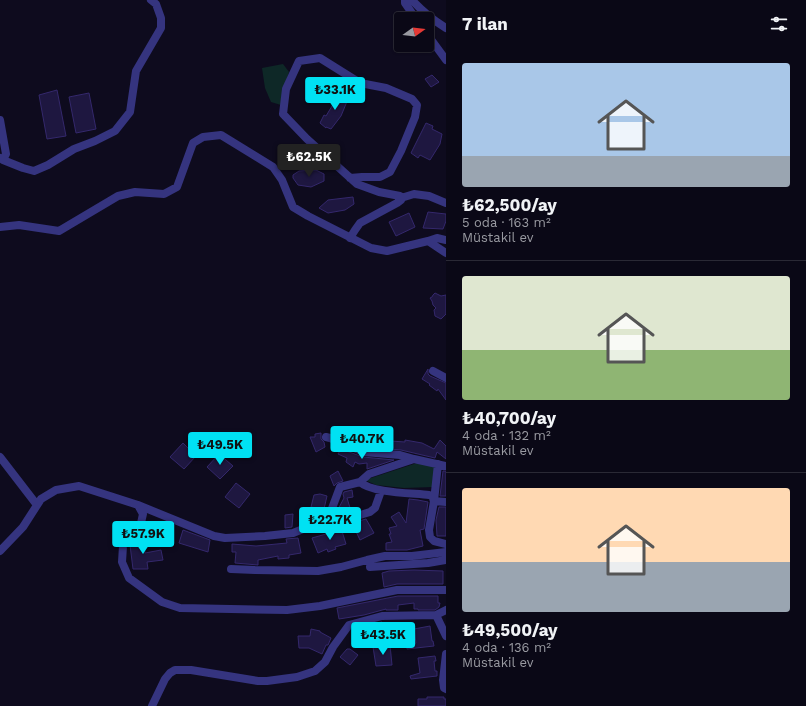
<!DOCTYPE html>
<html lang="tr">
<head>
<meta charset="utf-8">
<style>
  :root { --surface:#0a0816; --page:#13111f; --text:#f1f3f6; --muted:#999aa1; --line:#2a2935; --accent:#00e1f3 }
  body { margin:0; font-family:"Work Sans",sans-serif; background:var(--page); color:var(--text); height:100vh; display:flex; flex-direction:column; font-size:15px; white-space:nowrap }
  * { box-sizing:border-box; margin:0 }
  p { font-size:13px; color:var(--muted) }
  .icon { flex:none; width:22px; height:22px; fill:none; stroke:currentColor; stroke-width:2; stroke-linecap:round; stroke-linejoin:round }
  .map { position:relative; flex:1; overflow:hidden }
  .side { display:flex; flex-direction:column; background:var(--surface); width:360px }
  .side>* { flex:none }
  .needle { width:26px; rotate:75deg }
  .fabs { position:absolute; left:394px; top:12px; display:grid; gap:8px }
  .fabs a { display:grid; place-items:center; width:40px; height:40px; border-radius:4px; background:var(--surface); box-shadow:0 1px 3px #0004,0 0 0 1px var(--line); font-size:20px }
  .price { position:absolute; translate:-50% -34px; padding:0 9px; border-radius:4px; background:var(--accent); color:#111; font-size:13px; line-height:26px; filter:drop-shadow(0 1px 2px #0008) }
  .price::after { content:''; position:absolute; left:50%; top:24px; width:12px; height:9px; margin-left:-6px; background:inherit; clip-path:polygon(0 0,100% 0,50% 100%) }
  .price.current { background:#222; color:#fff }
  ul { padding:0; list-style:none }
  li { display:grid; align-content:center; gap:8px; height:212px; padding:0 16px }
  li+li { border-top:1px solid var(--line) }
  li span { display:grid; place-items:center; height:124px; border-radius:4px; color:#555 }
  li>.icon { margin-inline-start:auto }
  span .icon { width:72px; height:72px; fill:#fffc; stroke-width:1 }
  li b { font-size:17px }
  h2 { display:flex; justify-content:space-between; align-items:center; height:48px; padding:0 16px; font-size:17px }
  main { display:flex; flex:1; min-height:0 }
  .map>svg:first-child { display:block }
  .green { fill:#0e2827 }
  .building { fill:#1e1740; stroke:#34286c }
  .lines { fill:none; stroke-linecap:round; stroke-linejoin:round }
  .minor { stroke:#35347f; stroke-width:8 }
</style>
</head>
<body>
<main>
<div class="map">
<svg width="446" height="706" viewBox="0 0 446 706">
  <rect width="100%" height="100%" fill="#0e0b1e"/>
  <path class="green" d="M283,64L289,72L284,88L281,105L271,102L265,88L262,68Z
    M417,463L436,467L433,487L404,488L376,485L365,480Z"/>
  <path class="building" d="M432,75L439,82L431,87L425,79Z
    M57,90L66,136L47,139L39,95Z
    M337,92L341,93L348,99L341,116L331,129L326,127V128L320,123L324,115L326,116L335,101L333,99Z
    M89,93L96,129L76,133L69,97Z
    M426,123L433,126L432,129L442,134L440,144L430,160L420,155L418,158L411,153Z
    M316,170L324,174V181L311,187L298,185L293,178V175L299,171Z
    M353,197L354,204L345,210L328,213L319,208L328,200Z
    M428,212L446,214V221L443,229L423,228Z
    M409,213L415,227L396,236L389,222Z
    M435,293L441,296L446,295V314L441,319L435,316L434,310L436,308L433,305L432,301L430,298L432,297L433,295Z
    M428,369V374L430,376L446,383V400L438,389L437,391L429,385L430,384L422,379Z
    M321,433V439L324,442L325,447L316,452L310,437H315V434Z
    M369,436L379,438L377,448L367,447Z
    M405,440L422,443L434,449L440,440L446,446V459L437,452L435,458L401,450L389,449L390,441L405,442Z
    M183,443L196,456L184,469L170,457Z
    M341,449L363,457L394,460L367,469V463L359,464L355,462L353,467L346,462L347,458L338,454Z
    M219,454L233,466L220,479L207,467Z
    M338,471L343,481L337,483L334,486L330,476Z
    M443,471H446V496H440Z
    M236,483L250,494L239,508L225,497Z
    M352,490L353,497L347,498L351,511L335,515L344,498L343,494L344,492Z
    M320,494L327,496L324,509L311,507L314,495Z
    M409,499L418,500L428,502L424,529L420,530L423,546L407,550H386V543L392,542L389,534H391L389,528L397,526L391,517L399,512L406,523Z
    M439,507H446V536H437L436,520Z
    M293,514L292,527L285,528V515Z
    M366,519L374,533L360,540L352,523Z
    M341,528L346,544L335,547L336,549L328,552L327,549L318,553L312,538L333,532V530Z
    M183,530L210,540L208,552L179,543Z
    M298,538L301,553L289,555V558L278,559V556L258,560V565L235,563L236,552H232V544L256,546L287,543L286,539Z
    M143,539L145,553L161,550L163,560L147,562L148,569H133L130,545L133,540Z
    M414,570L443,571V584H397L384,587L382,573L389,571Z
    M398,596H438V603H440L439,607L435,610H418V609H414V603L398,605V610H386V609L364,615L339,619L337,608Z
    M382,622L386,633L376,636V633L359,642L355,631L366,626Z
    M430,626L432,641H433L434,646L407,649V646L416,643L414,629Z
    M311,629L320,631V632L331,638L328,645H326L322,654L309,648H299L298,636H310Z
    M390,645L392,665L376,666L373,647Z
    M347,649H350L358,655L350,665L340,657Z
    M435,656L436,661H434L435,671H437V676L411,679L410,676L420,673L418,658Z
    M427,697H444V699H446V706H418V699H427Z"/>
  <g class="lines">
    <path class="minor" d="M405,0V3L416,19
      M412,0C422,11 433,20 446,28
      M427,34L446,60
      M0,120L6,154L3,160L0,158
      M3,160L23,168L34,171L48,165L74,149L95,141L115,131L130,112L136,71L161,28V18L156,4L151,0
      M401,198L414,194L429,196L446,203
      M0,227L19,225L59,231L118,196L135,192L164,194L177,187L193,143L203,137L221,135L273,167L282,180L293,207L308,216L371,248L387,251L428,241L446,253
      M350,238L355,230L360,223L397,203L401,200L400,196L379,192L357,184L307,139L283,114L286,89L299,61L320,58L360,83L386,88L412,99L417,105L415,117L401,151L390,172L380,177H362L350,178
      M428,241L437,238L446,240
      M433,371L446,378
      M326,437L330,438L364,452L400,455L414,459
      M0,457L37,505
      M438,464L434,501L429,530L430,537L434,541L446,544
      M360,482C371,493 413,493 429,495L432,496L434,501
      M434,501L446,502
      M138,505L214,536L225,538L265,536L293,533L328,519L333,521L350,518L370,512L375,508L381,491
      M328,519L340,487L360,482L369,474L414,459L446,466
      M0,551L23,527L41,499L56,490L79,486L138,505L143,514L141,523L130,534L123,546L122,562L129,578L162,602L180,608L287,610L320,606L397,590H446
      M370,567L428,563L446,560
      M231,569L255,570L318,571L341,567L367,560L385,556H412L446,552
      M436,615L446,636
      M446,654L443,680L444,688L446,689
      M152,706L165,679L170,673L175,670H191L258,681H267L297,677L315,671L325,662L333,647L349,625L382,616L436,615L446,610"/>
  </g>
</svg>
<div class="fabs">
<a><svg class="needle" viewBox="-14 -14 28 28"><path d="M0-13l5 13h-10z" fill="#e53935"/><path d="M0 13l5-13h-10z" fill="#999aa1"/></svg></a>
</div>
<b class="price" style="left:335px;top:111px">₺33.1K</b>
<b class="price current" style="left:309px;top:178px">₺62.5K</b>
<b class="price" style="left:362px;top:460px">₺40.7K</b>
<b class="price" style="left:220px;top:466px">₺49.5K</b>
<b class="price" style="left:330px;top:541px">₺22.7K</b>
<b class="price" style="left:143px;top:555px">₺57.9K</b>
<b class="price" style="left:383px;top:656px">₺43.5K</b>
</div>
<section class="side">
<h2>7 ilan<svg class="icon" aria-label="filters" viewBox="0 0 24 24"><path d="M4 7h16M4 17h16"/><circle cx="9" cy="7" r="2"/><circle cx="15" cy="17" r="2"/></svg></h2>
<ul>
<li><span style="background:linear-gradient(#a9c7e8 75%,#9aa5b1 0)"><svg class="icon" aria-label="home" viewBox="0 0 24 24"><path d="M3 11l9-7 9 7M6 9v11h12V9"/></svg></span><div><b>₺62,500/ay</b><p>5 oda · 163 m²</p><p>Müstakil ev</p></div></li>
<li><span style="background:linear-gradient(#dfe7d0 60%,#8fb573 0)"><svg class="icon" aria-label="home" viewBox="0 0 24 24"><path d="M3 11l9-7 9 7M6 9v11h12V9"/></svg></span><div><b>₺40,700/ay</b><p>4 oda · 132 m²</p><p>Müstakil ev</p></div></li>
<li><span style="background:linear-gradient(#ffd9b3 60%,#9aa5b1 0)"><svg class="icon" aria-label="home" viewBox="0 0 24 24"><path d="M3 11l9-7 9 7M6 9v11h12V9"/></svg></span><div><b>₺49,500/ay</b><p>4 oda · 136 m²</p><p>Müstakil ev</p></div></li>
</ul>
</section>
</main>
</body>
</html>
